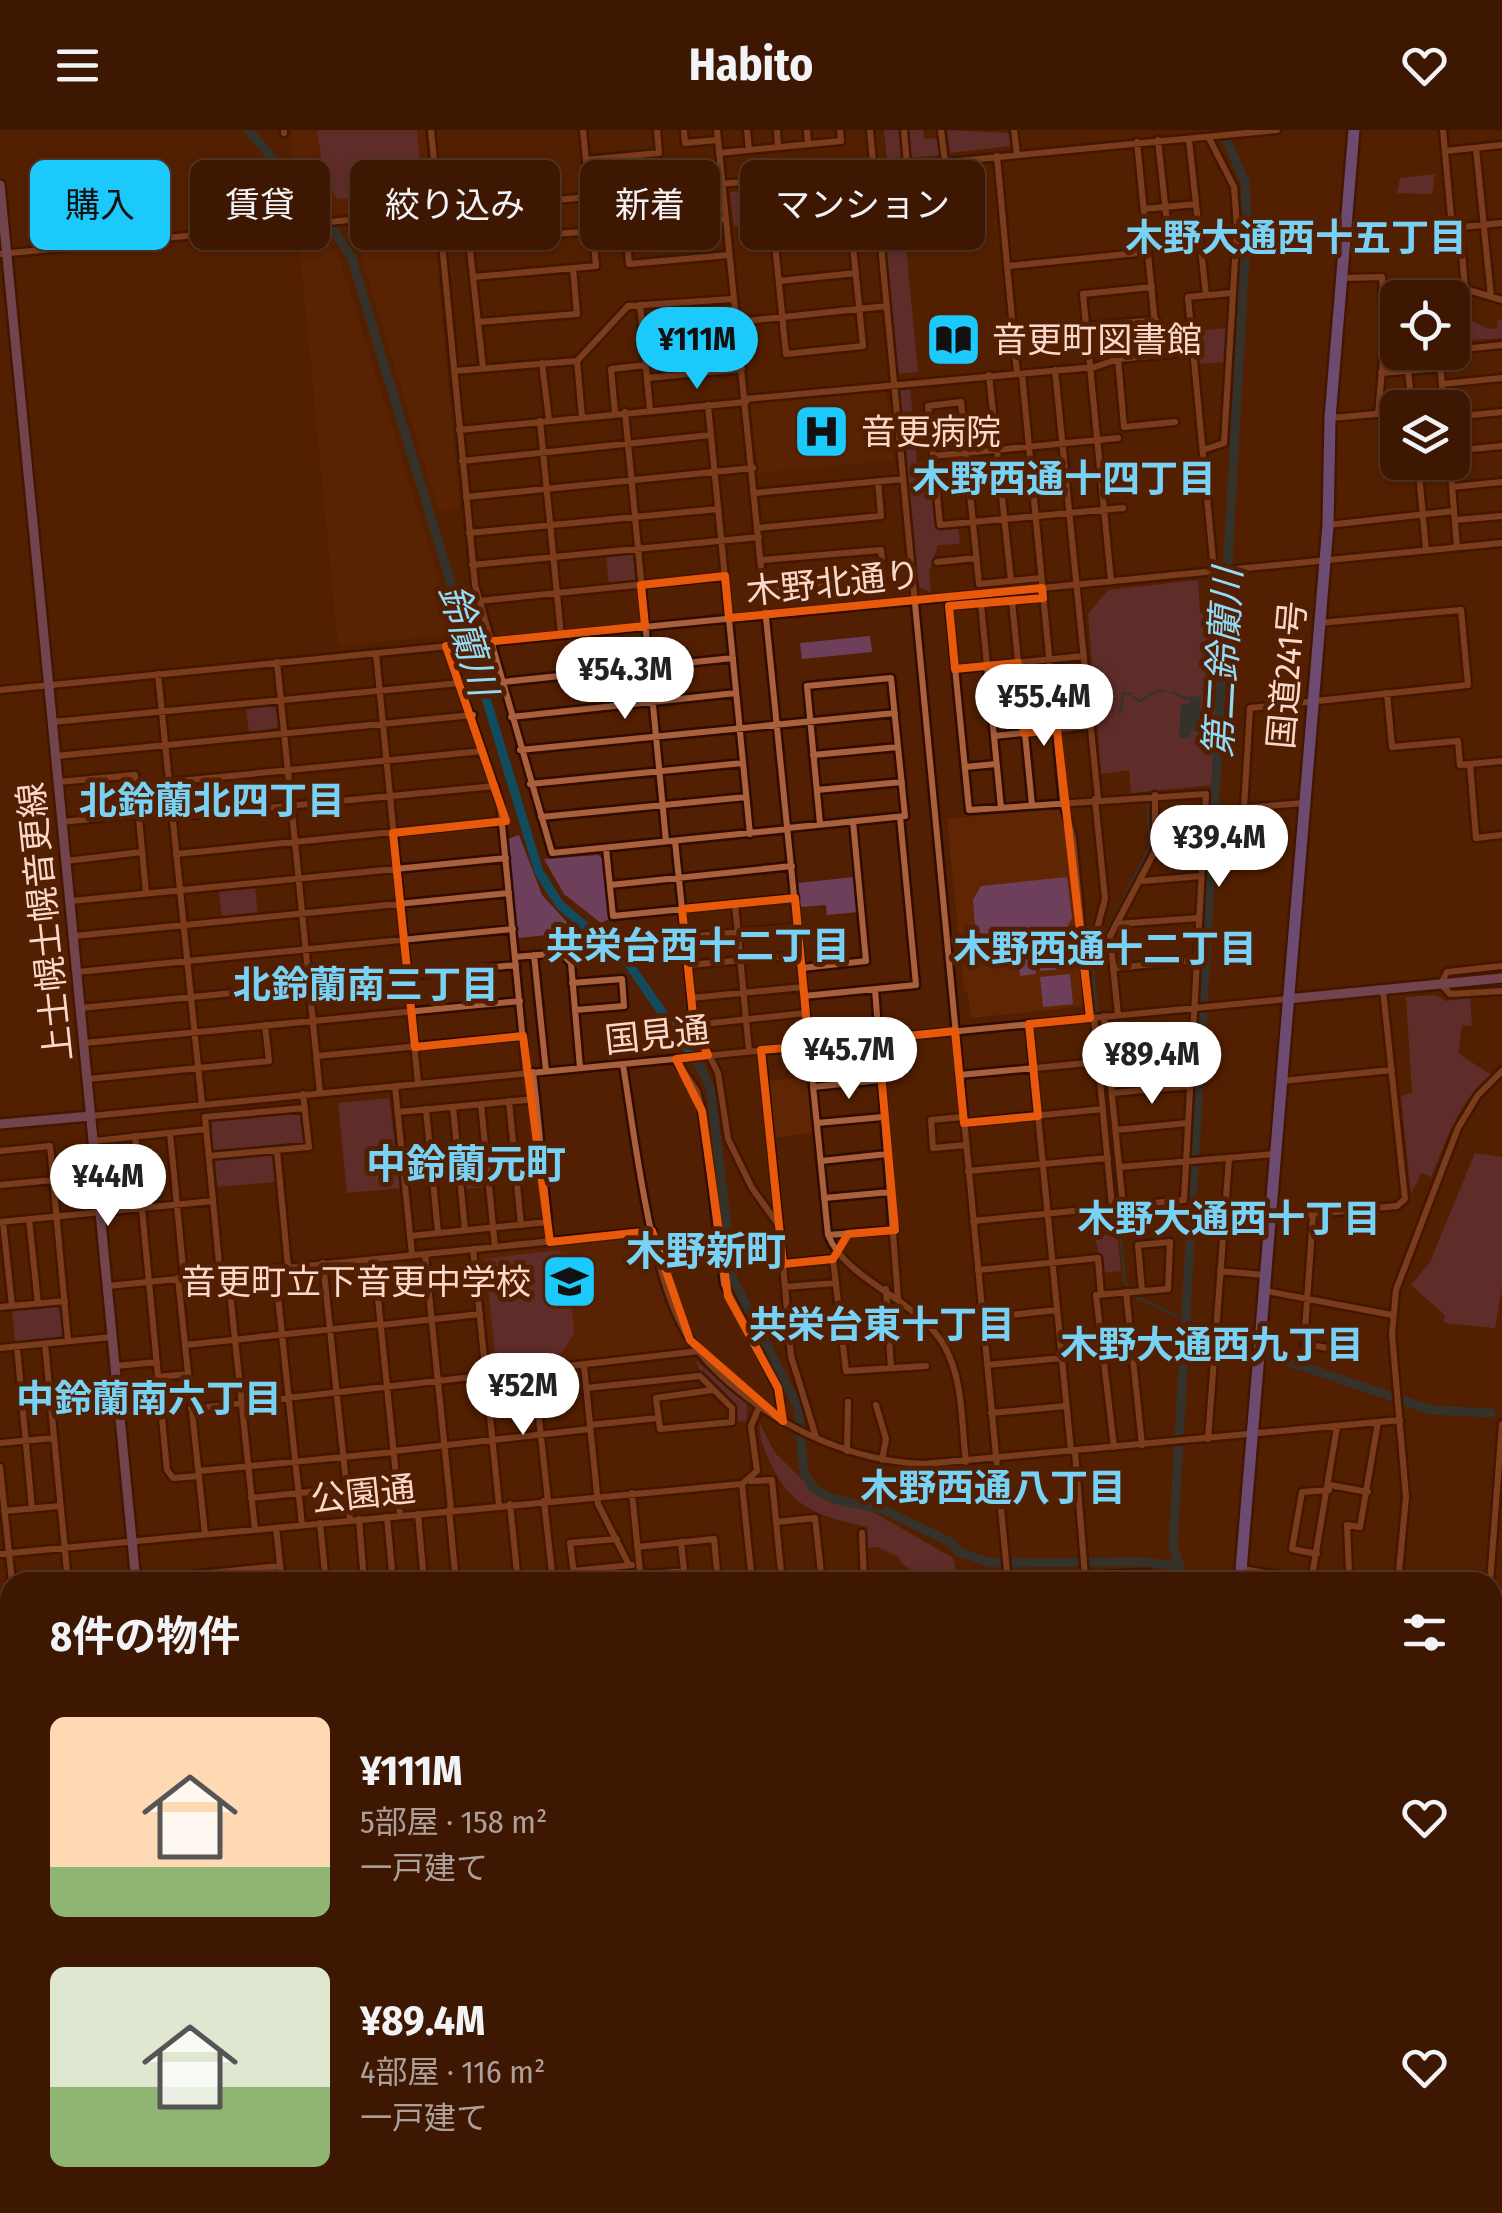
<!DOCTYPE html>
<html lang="ja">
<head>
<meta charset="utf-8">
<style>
  :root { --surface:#3e1702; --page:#492411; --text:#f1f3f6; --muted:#ad9f99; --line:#573624; --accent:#1cc9fc }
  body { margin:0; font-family:"Fira Sans Condensed","Noto Sans JP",sans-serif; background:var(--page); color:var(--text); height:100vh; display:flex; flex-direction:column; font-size:38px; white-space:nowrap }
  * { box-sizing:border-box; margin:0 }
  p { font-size:32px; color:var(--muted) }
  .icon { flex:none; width:55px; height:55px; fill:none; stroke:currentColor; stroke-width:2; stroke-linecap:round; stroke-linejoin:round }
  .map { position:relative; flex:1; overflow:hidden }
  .panel { position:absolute; left:0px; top:1442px; width:1502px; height:642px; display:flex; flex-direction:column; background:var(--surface); border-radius:30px 30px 0 0; box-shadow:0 2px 8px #0004,0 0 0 2px var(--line) }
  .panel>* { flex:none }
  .hud { position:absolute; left:30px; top:30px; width:1000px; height:90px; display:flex; gap:20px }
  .fabs { position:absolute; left:1380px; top:150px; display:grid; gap:20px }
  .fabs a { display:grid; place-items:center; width:90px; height:90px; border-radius:15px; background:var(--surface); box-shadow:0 2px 8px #0004,0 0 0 2px var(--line); font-size:50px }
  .price { position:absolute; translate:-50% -85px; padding:0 22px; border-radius:35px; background:#fff; color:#222; font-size:32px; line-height:65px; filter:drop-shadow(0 2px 5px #0008) }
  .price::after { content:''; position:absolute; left:50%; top:60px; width:30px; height:22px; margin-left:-15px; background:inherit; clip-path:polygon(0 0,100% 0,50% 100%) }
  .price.current { background:var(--accent); color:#111 }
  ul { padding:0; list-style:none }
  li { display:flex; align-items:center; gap:30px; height:250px; padding:0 50px }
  li span { display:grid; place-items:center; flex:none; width:280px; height:200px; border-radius:15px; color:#555 }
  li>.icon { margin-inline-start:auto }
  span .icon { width:120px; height:120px; fill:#fffc; stroke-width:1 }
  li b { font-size:42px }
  h2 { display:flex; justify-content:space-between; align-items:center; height:120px; padding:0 50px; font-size:42px }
  .chip { padding:0 35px; border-radius:15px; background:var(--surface); box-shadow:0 2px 8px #0004,0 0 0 2px var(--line); font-size:35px; line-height:90px }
  .chip.current { background:var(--accent); color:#111 }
  header { display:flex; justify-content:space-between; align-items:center; height:130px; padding:0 50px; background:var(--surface); font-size:45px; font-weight:700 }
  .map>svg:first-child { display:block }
  .built { fill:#602604 }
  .green { fill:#6e3f5a }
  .water { fill:#104b5e }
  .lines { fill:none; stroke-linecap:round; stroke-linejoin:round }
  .stream { stroke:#104b5e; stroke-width:2.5 }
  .river { stroke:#104b5e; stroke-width:9 }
  .minor-casing { stroke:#300c00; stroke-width:11 }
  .major-casing { stroke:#300c00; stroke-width:14 }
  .highway-casing { stroke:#300c00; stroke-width:16 }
  .minor { stroke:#aa603c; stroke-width:6 }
  .major { stroke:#9873ac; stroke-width:9 }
  .highway { stroke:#8c80f7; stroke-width:11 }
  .minor-bridge-casing { stroke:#300c00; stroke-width:11; stroke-linecap:butt }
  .minor-bridge { stroke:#aa603c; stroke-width:6 }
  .marked { fill:none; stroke:#e8590c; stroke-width:8; stroke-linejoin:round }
  .labels { text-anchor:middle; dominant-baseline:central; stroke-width:10; stroke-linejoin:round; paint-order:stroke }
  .poi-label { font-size:35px; fill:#fbd9ca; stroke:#531f02; text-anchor:start }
  .street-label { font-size:35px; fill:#fbd9ca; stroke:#531f02 }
  .neighbourhood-label { font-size:38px; font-weight:bold; fill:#77d2f5; stroke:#531f02 }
  .water-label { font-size:38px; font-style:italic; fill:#92dcf9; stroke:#531f02 }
  .quarter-label { font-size:40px; font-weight:bold; fill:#77d2f5; stroke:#531f02 }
</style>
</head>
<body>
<header><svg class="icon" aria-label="menu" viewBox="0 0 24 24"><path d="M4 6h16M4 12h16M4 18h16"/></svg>Habito<svg class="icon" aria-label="heart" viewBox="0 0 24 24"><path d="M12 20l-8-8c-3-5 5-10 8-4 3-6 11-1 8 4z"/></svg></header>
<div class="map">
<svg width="1502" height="2083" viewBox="0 0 1502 2083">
  <rect width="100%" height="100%" fill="#531f02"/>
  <path class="built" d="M290,0H425L431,76L347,85L337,83L294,31Z
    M424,87L433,91L460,380L439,381L351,93Z
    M310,101L322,108L341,133L446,473L451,505L338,516L298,102Z
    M886,261L894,330L758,343L751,273Z
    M1059,678L1066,697L1083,876L971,888L968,863L964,862L947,689Z
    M807,947L812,1003L771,1008L767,951Z
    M645,1108L668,1180L686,1214L682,1220L489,1243L477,1124Z"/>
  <path class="green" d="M317,0H417L422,65L337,69L324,45Z
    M884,0H901L904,27L887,29Z
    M906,0H923L925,9L940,8L941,25L909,28Z
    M947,0L1009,3L1011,16L950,23Z
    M1435,44L1432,64L1397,63L1400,48Z
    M862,50L866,84L734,96L730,62Z
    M900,55L918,242L896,244L878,57Z
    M1466,188L1488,199L1498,198L1497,191L1502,190V208L1469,210Z
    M1228,198L1226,232L1198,234L1195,201Z
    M910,257L917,333L931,332L938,398L958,397L960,414L938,415L929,442L931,462L918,457L899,261Z
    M633,424L635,450L609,454L606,426Z
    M1198,450L1200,483L1223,487L1214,655L1131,663L1129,640L1101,644L1088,484L1108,460Z
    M870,506L872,522L802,529L800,513Z
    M274,574L280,597L249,603L246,576Z
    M519,705L542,765L576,802L518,808L508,709Z
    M598,725L602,728L609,789L601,793L564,764L544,729Z
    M854,747L858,782L827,785L826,775L801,777L798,753Z
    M1067,747L1072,788L1065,801L976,809L973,770L981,756Z
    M255,756L258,785L222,789L219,760Z
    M1073,803L1074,838L1040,841L1036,807Z
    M1033,808L1036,844L1020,846L1017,810Z
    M1070,844L1073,874L1043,877L1040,847Z
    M1434,865L1446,871L1470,868L1472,896L1462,895L1458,923L1491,945C1458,971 1447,1010 1431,1047L1421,1043L1411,1064L1401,966L1412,963L1406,867Z
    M389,968L400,1058L347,1063L338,973Z
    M299,981L304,1015L212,1021V989Z
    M482,1018L486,1057L465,1059L461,1019Z
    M272,1022L276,1052L216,1057L215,1027Z
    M1475,1023L1502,1027V1156L1495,1198L1444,1193L1445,1185L1411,1155L1430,1132Z
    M1117,1104L1121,1141L1102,1143L1095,1106Z
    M557,1120L568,1128L574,1204L561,1224L496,1232L485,1129Z
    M59,1175L63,1207L15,1212L12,1179Z
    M695,1230L747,1274L746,1291L736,1292L735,1275L702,1244Z
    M760,1294L775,1323L820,1367L873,1382L953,1428L958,1452H930L901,1433L899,1427L877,1417L865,1418L867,1397C818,1386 790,1378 769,1330C764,1318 758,1303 760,1294Z
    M0,1521L10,1536V1654L0,1639Z
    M0,1959L10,1964V2075H207L208,2083H0Z
    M723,2075H812L824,2083H735Z
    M861,2075H1093L1088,2083H882Z"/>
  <path class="water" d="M1190,566L1201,567L1199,602L1191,601L1190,608H1179L1181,574H1189Z
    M0,1639L10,1654V1711L0,1704Z
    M396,2075H487L494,2083H416Z"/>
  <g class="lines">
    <path class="stream" d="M1160,561H1165
      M1172,562L1188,569
      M1132,567L1140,571L1157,561
      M1120,582L1123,563L1131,564
      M1197,598L1206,599
      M1212,599L1220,600
      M1147,672L1150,716L1092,832L1125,1153L1136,1167L1177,1186
      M1185,1187H1188
      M0,1579L10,1592"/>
    <path class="river" d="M248,0L324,87L351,126L539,742L560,775L628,833L702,940L711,961L733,1149L798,1277L804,1343L814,1359L833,1369L882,1379L950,1412L959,1422L991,1433L1146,1432L1168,1435L1199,1452
      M1196,1195L1252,1220
      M1269,1225L1431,1280L1491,1283
      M1182,1443L1173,1417L1247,88L1245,52L1222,0
      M1492,1659L1502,1671"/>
    <defs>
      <path id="minor" d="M284,0V3
        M431,0L475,455L552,723L788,699
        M684,0L685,13L717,10
        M717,0L828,1105C847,1152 920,1170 945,1217C964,1253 961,1293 966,1332
        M747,0L749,20
        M777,0L778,17
        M807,0L808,14
        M870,0L1008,1452
        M904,0L907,35
        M941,0L945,31
        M1014,0L1017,24
        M1443,0L1452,98L1502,93
        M1158,10L1170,120L1201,117
        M1189,10L1206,165
        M1137,12L1158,225
        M1476,18L1491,167
        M1445,21L1502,15
        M719,23L841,11L840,0
        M997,26L1017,243
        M586,30L659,23L657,0
        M1144,79L1196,74
        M726,89L626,97L629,134L729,125
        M1460,98L1465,159L1502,170
        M852,106L863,216L786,224L775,114Z
        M0,124L1277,0
        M1008,136L1148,122
        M473,147L596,136L583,0
        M1343,148L1382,147L1385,208L1378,284
        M779,151L856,143
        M640,175L650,280
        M478,192L577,184L573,138
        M736,192L887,176
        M1086,196L1156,190
        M1385,208L1398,207
        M644,216L738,207
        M1452,220L1502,215
        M1406,222L1412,278
        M1439,222L1444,278
        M1118,229L1124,297L1175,292
        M577,231L582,287
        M542,233L549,290
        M483,238L469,111L593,101
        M1055,240L1098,669
        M454,241L577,231L628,176L733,169
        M1381,243L1440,238
        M1022,244L1063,672L1073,708L1090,888
        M989,245L1011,451
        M647,248L742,239
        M1442,254L1502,248
        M746,269L1095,237L1118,229L1193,222
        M708,275L750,704
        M625,282L666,711
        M615,283L611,239L646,235
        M1452,287L1502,282
        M1331,288L1398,282
        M540,291L561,505
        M459,300L746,272
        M1203,320L1224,313L1237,96L1234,57L1209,8
        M1452,321L1502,316
        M933,326L1118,308
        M462,331L711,305
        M1418,332L1426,420
        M1450,332L1457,417
        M1418,339L1450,336
        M1452,357L1502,352
        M755,363L903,349
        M466,367L753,338
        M1455,390L1502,386
        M1328,395L1454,381
        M758,398L881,386L878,351
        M469,403L718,379
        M761,430L881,420L884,449L765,461
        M937,432L976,428
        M472,435L759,407
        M1214,441L1188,167L1232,163
        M1041,448L979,454L961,272L928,276L940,395L1123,378
        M1111,451L1083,164L1152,157
        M479,471L725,446
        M1012,471L1032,675
        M981,474L1001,678
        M446,516L500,673L526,943
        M376,523L418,953
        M277,532L320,963
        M955,539L1084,526
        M158,544L202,975
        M502,552L733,528
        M0,560L1502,413
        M1387,563L1392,617L1458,611L1460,635L1502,631
        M511,587L736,563
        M52,592L460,553
        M994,606L1090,596
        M520,620L895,583
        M813,625L898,617
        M56,626L473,585
        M1470,634L1476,708L1502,705
        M965,637L996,634
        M58,652L135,645L146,763
        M169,652L483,621
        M530,654L743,633
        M817,660L902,652
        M1304,673L1244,678L1250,578L1468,555L1461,480L1319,493
        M173,687L495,656
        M541,687L746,667
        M62,692L138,684
        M788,698L905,686L891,548L807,556L820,694
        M1158,708L1204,704
        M675,711L694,895L718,943L728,1009L752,1058L777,1093
        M606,718L613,786L795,768
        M176,724L502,691
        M66,731L142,722
        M1143,751L1201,746
        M610,755L792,736
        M71,771L506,728
        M735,774L749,921
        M1117,794L1199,788
        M74,806L509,763
        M685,807L798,797
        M534,825L546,941
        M515,827L561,823L571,833L580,938
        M1088,832L1105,769L1095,669
        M688,835L800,825
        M1502,836L1447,842L1441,854L1450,864L1502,861
        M802,838L866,831L853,691
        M1113,838L1197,830
        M77,842L513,799
        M572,853L622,849L624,876L575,880
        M875,859L878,898
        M804,866L916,855L900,687
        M691,868L803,857
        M80,878L516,835
        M1118,885L1110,806L1155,721V665
        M1104,886L1123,1076
        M1094,888L1112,1077
        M1029,894L1071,1321
        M694,895L806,883
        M84,913L520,871
        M879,919L898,1169
        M761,920L783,1134L833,1129
        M317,926L523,906
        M1109,926L1192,918
        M675,929L697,961L702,981L724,1154L778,1258L783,1291
        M623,935C635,1007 650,1149 689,1208C712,1243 751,1273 786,1293C829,1317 875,1332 924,1334L1400,1290
        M959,945L1099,932
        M88,949L269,931L265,895
        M1282,951L1392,940
        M395,956L412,1125
        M813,957L880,950
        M1112,963L1190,956
        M536,969L550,1112
        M509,971L521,1095
        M481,974L495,1117
        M453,977L465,1100
        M426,979L438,1102
        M398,982L536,969L533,942
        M91,986L1287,869
        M963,987L931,990L933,1018L966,1015
        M817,993L883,987
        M964,993L1103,979
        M1116,1000L1188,993
        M170,1003L184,1148
        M135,1006L167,1340L173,1348L199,1346
        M94,1011L206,999
        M277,1020L288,1137
        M0,1021L50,1016L68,1211
        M209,1026L309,1017L303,964
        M821,1031L887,1024
        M487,1032L542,1027
        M1120,1037L1276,1024
        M403,1040L459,1035
        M968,1041L1108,1028
        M0,1055L53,1050
        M824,1068L890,1062
        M1313,1085L1304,1214L1328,1218
        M1272,1088L1397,1076L1405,1069L1383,860
        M29,1089L38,1174
        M973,1091L1184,1070L1206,664L969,680L949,476L1043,468
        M0,1092L213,1071
        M3,1092L12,1176
        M828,1105L895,1100
        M410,1106L548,1092
        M473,1119L499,1375
        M425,1124L451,1380
        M374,1129L400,1385
        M833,1129L846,1241L926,1236
        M323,1133L350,1390
        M783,1134L791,1226L816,1307
        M275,1138L302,1395
        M978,1140L1098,1128L1101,1165
        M1220,1141L1264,1145
        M228,1143L255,1400
        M220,1144L205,987L305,978
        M178,1148L205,1404
        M108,1156L653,1101
        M785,1157L836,1153
        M886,1159L891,1238
        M1266,1161L1392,1185
        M1126,1162L1142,1315
        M0,1177L65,1171
        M982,1188L1057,1180
        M381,1195L480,1184
        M45,1214L68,1452
        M185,1215L381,1194
        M17,1217L32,1379
        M0,1218L112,1207
        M987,1235L1062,1228
        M116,1236L157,1232
        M584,1236L598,1374L629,1435
        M534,1242L548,1371
        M158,1247L188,1244
        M586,1258L700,1246L732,1278V1292L660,1299L656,1268L712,1260
        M876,1275L886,1309L882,1330
        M191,1279L700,1221
        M991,1283L1066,1276
        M590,1295L658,1288
        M1208,1309L1229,1028
        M0,1313L54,1308
        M1114,1317L1096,1165L1168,1159L1170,1112L1138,1115L1142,1161
        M394,1321L590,1299
        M847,1321L848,1272
        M1075,1321L1085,1446
        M0,1337L12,1452
        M199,1341L394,1322
        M751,1351L772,1350L782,1452
        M742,1354L752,1452
        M1330,1355L1368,1362
        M632,1363L641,1452
        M251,1368L347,1358
        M544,1371L553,1452
        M510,1374L518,1452
        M449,1380L456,1452
        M4,1381L60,1376
        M418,1384L424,1452
        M387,1387L393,1452
        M359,1389L364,1452
        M776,1392L815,1388L822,1452
        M320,1393L326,1452
        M276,1398L282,1452
        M862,1403L864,1452
        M637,1417L714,1409L718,1452
        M0,1424L742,1354L757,1341L751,1296L759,1277
        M1317,1424L1292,1419L1302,1362L1329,1360
        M1243,1439L1311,1451
        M573,1441L632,1435
        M640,1445L684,1441L681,1412
        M1008,1449L1147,1443L1178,1452
        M111,1452H125
        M159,1452V1448L280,1436
        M575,1452L570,1413L617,1409
        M1311,1452L1337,1297
        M1345,1452L1349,1443L1347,1395L1360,1397L1378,1292
        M1398,1452L1406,1367L1392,1204L1396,1160L1458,998L1478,965L1502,941
        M1490,1452L1502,1294
        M203,2075V2083
        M714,2075L724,2083
        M1218,2083L1219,2075
        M1260,2083L1261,2075
        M1303,2083V2075
        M1346,2083L1347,2075
        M1391,2083L1392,2075
        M1436,2083L1438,2075"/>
      <path id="major" d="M0,55L136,1452
        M1287,869L1502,848
        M0,994L91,986
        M1492,1714L1502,1713
        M0,1839L10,1816
        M842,2075L861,2083"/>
      <path id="highway" d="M1240,1452L1328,395L1330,288L1354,0
        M1170,2083L1171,2075"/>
    </defs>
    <use href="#minor" class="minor-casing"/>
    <use href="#major" class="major-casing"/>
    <use href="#highway" class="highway-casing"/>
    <use href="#minor" class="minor"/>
    <use href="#major" class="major"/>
    <use href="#highway" class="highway"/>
    <defs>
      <path id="minor-bridge" d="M878,898L879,919"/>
    </defs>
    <use href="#minor-bridge" class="minor-bridge-casing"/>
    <use href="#minor-bridge" class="minor-bridge"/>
  </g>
  <path d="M0 0H1502V2083H0ZM725,446L729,488L1042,458L1043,468L949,476L955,539L1018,533L1024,603L1057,600L1090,888L1029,894L1038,986L964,993L955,901L878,909L895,1100L848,1104L833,1129L783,1134L761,920L809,916L795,768L682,779L694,895L708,925L676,929L702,981L728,1166L778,1258L783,1291L690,1210L652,1101L550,1112L523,906L415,917L393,703L506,691L446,516L645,496L641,455Z" fill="#531f02" fill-opacity=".55" fill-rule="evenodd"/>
  <path class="marked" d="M725,446L729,488L1042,458L1043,468L949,476L955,539L1018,533L1024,603L1057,600L1090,888L1029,894L1038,986L964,993L955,901L878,909L895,1100L848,1104L833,1129L783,1134L761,920L809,916L795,768L682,779L694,895L708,925L676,929L702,981L728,1166L778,1258L783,1291L690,1210L652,1101L550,1112L523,906L415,917L393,703L506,691L446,516L645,496L641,455Z"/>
  <defs>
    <symbol id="library-square" viewBox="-11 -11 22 22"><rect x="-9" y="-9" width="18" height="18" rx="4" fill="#1cc9fc" stroke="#531f02"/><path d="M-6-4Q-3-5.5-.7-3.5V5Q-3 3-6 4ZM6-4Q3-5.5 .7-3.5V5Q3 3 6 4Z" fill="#111"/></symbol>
    <symbol id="hospital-square" viewBox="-11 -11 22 22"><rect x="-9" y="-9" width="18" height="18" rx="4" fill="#1cc9fc" stroke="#531f02"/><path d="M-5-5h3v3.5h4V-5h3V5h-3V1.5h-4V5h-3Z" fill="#111"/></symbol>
    <symbol id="school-square" viewBox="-11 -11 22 22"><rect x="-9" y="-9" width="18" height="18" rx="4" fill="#1cc9fc" stroke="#531f02"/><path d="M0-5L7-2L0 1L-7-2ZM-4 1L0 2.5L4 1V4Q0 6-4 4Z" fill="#111"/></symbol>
  </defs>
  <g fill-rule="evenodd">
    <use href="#library-square" x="922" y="178" width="63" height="63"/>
    <use href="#hospital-square" x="790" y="270" width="63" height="63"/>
    <use href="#school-square" x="538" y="1120" width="63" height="63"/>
  </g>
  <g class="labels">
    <g class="poi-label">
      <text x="992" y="210">音更町図書館</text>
      <text x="861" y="302">音更病院</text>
      <text x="531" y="1152" text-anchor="end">音更町立下音更中学校</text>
    </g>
    <g class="street-label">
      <text transform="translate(833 453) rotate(-6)">木野北通り</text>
      <text transform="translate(1287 545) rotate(-85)">国道241号</text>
      <text transform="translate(45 792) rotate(-96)">上士幌士幌音更線</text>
      <text transform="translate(657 905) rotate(-6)">国見通</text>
      <text transform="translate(363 1364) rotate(-6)">公園通</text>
    </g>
    <g class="neighbourhood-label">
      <text x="1296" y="108">木野大通西十五丁目</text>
      <text x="1064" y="349">木野西通十四丁目</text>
      <text x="212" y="671">北鈴蘭北四丁目</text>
      <text x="698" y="816">共栄台西十二丁目</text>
      <text x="1105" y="819">木野西通十二丁目</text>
      <text x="366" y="855">北鈴蘭南三丁目</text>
      <text x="1229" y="1089">木野大通西十丁目</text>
      <text x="882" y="1195">共栄台東十丁目</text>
      <text x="1212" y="1215">木野大通西九丁目</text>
      <text x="149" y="1269">中鈴蘭南六丁目</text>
      <text x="993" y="1358">木野西通八丁目</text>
    </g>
    <g class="water-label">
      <text transform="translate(468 510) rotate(73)">鈴蘭川</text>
      <text transform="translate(1223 533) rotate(-87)">第二鈴蘭川</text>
    </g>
    <g class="quarter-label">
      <text x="466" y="1035">中鈴蘭元町</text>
      <text x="706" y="1122">木野新町</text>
    </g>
  </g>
</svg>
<div class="fabs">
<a><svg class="icon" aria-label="locate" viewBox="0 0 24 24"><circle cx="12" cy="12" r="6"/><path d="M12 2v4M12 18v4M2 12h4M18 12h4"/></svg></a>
<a><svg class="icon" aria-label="layers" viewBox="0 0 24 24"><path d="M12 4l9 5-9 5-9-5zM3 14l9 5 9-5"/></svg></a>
</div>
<b class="price current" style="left:697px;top:262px">¥111M</b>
<b class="price" style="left:625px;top:592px">¥54.3M</b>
<b class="price" style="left:1044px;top:619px">¥55.4M</b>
<b class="price" style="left:1219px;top:760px">¥39.4M</b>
<b class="price" style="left:849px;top:972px">¥45.7M</b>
<b class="price" style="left:1152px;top:977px">¥89.4M</b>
<b class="price" style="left:108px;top:1099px">¥44M</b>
<b class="price" style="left:523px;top:1308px">¥52M</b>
<div class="hud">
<a class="chip current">購入</a>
<a class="chip">賃貸</a>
<a class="chip">絞り込み</a>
<a class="chip">新着</a>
<a class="chip">マンション</a>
</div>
<section class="panel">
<h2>8件の物件<svg class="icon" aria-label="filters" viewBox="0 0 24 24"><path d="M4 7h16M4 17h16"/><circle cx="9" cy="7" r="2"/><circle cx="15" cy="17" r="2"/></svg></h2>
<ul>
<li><span style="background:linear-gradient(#ffd9b3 75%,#8fb573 0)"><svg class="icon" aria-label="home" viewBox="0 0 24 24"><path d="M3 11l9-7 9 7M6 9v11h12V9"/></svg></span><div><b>¥111M</b><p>5部屋 · 158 m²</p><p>一戸建て</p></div><svg class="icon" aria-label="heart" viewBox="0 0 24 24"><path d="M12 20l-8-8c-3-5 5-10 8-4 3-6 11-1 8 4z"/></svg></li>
<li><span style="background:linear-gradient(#dfe7d0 60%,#8fb573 0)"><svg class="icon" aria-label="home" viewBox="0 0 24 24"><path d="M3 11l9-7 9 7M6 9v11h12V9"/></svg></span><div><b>¥89.4M</b><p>4部屋 · 116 m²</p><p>一戸建て</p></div><svg class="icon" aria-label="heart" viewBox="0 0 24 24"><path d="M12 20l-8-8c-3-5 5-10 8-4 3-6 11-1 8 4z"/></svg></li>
</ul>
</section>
</div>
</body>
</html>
